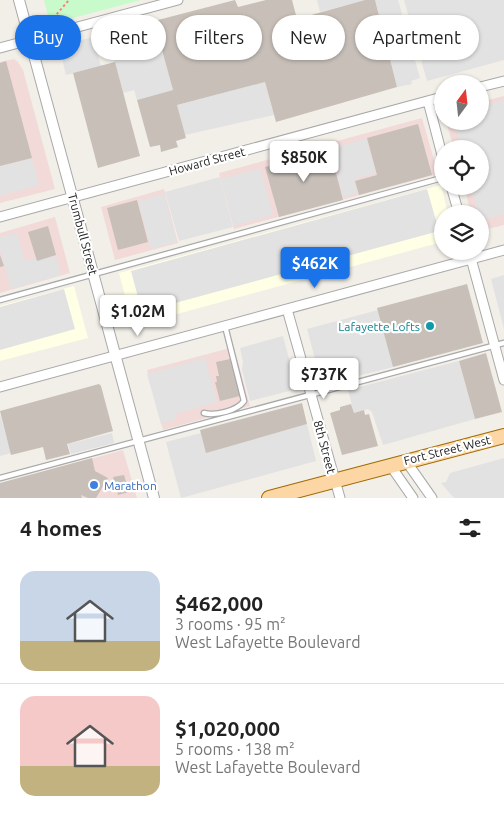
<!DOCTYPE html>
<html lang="en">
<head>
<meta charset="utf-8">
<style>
  :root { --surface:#fff; --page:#f2f2f2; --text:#222; --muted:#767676; --line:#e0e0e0; --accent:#1a73e8 }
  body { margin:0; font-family:Ubuntu,sans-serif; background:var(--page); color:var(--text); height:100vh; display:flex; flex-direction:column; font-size:19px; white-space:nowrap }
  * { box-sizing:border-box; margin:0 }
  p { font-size:16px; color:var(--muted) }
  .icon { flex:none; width:28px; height:28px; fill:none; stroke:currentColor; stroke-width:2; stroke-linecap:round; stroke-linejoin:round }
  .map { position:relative; height:498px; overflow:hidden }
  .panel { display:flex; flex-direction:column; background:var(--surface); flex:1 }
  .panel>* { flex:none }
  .guide { position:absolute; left:15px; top:15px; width:475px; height:45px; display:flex; gap:10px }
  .needle { width:32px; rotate:15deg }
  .fabs { position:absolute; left:434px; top:75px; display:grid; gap:10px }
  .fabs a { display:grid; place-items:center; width:55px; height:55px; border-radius:50%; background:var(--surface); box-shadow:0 1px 4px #0004; font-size:25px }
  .price { position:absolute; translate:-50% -42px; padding:0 11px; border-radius:5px; background:#fff; color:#222; font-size:16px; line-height:32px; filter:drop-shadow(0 1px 2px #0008) }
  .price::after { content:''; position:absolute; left:50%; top:30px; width:15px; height:11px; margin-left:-8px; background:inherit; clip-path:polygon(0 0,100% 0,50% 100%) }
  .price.selected { background:var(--accent); color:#fff }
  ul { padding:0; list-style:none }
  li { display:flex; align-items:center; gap:15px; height:125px; padding:0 20px }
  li+li { border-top:1px solid var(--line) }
  li span { display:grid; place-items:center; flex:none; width:140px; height:100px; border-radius:15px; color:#555 }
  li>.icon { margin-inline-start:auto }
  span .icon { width:60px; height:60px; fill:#fffc; stroke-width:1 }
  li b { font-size:21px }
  h2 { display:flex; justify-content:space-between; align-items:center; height:60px; padding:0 20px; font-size:21px }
  .tag { padding:0 18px; border-radius:22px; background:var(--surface); box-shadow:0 1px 4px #0004; font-size:18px; line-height:45px }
  .tag.selected { background:var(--accent); color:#fff }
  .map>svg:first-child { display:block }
  .commercial { fill:#f2dad9 }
  .education { fill:#ffffe5 }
  .park { fill:#c8facc }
  .parking { fill:#e2e2e2 }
  .building { fill:#c7bfb8 }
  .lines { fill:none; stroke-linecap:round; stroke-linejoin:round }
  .service-casing { stroke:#a9a9a9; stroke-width:7 }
  .minor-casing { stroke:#a9a9a9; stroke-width:11 }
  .tertiary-casing { stroke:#a9a9a9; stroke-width:12 }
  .primary-casing { stroke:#a06b00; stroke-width:16 }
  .path { stroke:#fa8072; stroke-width:2; stroke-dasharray:2.5 2.5; stroke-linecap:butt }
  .service { stroke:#fff; stroke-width:4.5 }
  .minor { stroke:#fff; stroke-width:9 }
  .tertiary { stroke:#fff; stroke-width:10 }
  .primary { stroke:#fcd6a4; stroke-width:14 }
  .culture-dot { fill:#0f9aa8; stroke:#fff; stroke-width:2 }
  .shop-dot { fill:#3f7fe0; stroke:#fff; stroke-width:2 }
  .labels { text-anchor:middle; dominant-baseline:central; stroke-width:4.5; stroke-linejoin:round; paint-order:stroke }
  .street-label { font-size:12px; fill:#222; stroke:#fff }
  .culture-label { font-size:12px; fill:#0d838f; stroke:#fff; text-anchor:end }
  .shop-label { font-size:12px; fill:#366cbe; stroke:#fff; text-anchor:start }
</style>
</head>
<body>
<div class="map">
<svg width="504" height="498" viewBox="0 0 504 498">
  <rect width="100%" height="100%" fill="#f2efe9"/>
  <path class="commercial" d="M14,59L18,62L23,70L55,189L0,203V62Z
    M504,96V225L480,231V214H471L464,186H480V149H454L446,121H480V102Z
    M422,118L438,174L234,229L219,173Z
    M164,189L178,243L115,260L101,207Z
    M55,217L70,273L0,293V233Z
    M234,347L250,406L163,430L147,370Z
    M123,450L137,498H82L73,464Z"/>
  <path class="education" d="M441,185L448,214H442V242L133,326L119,273Z
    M74,286L88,338L0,361V306Z"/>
  <path class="park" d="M44,0H141L50,24Z"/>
  <path class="parking" d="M317,0H365L320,12Z
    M375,0H398L420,78L411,81L412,84L397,87Z
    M404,0H504V60L427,81Z
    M154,21L173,90L137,100L134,90L123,93L107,33Z
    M93,37L101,66L66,75L59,46Z
    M265,82L274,115L185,135L177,105Z
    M504,100V214L480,221L471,186H480V149H461L454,121H480V107Z
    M366,138L376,173L354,179L358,193L343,198L331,149Z
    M32,158L39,185L0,196V166Z
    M260,168L273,215L234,226L221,179Z
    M220,177L233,227L179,241L165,192Z
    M427,189L439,231L142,312L131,271Z
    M164,194L177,242L151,249L138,201Z
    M17,233L25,261L56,256L61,275L11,289L0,249V237Z
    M504,275V329L491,279Z
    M64,289L75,329L0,350V307Z
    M378,310L393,367L322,385L307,329Z
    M283,336L297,389L250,401L242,370L243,362L240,348Z
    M205,358L217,402L175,414L176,419L161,424L147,374Z
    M459,361L475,419L383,445L372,412L368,409L354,413L348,390Z
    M0,414L11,453L0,456Z
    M307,424L316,461L181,498L166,442L201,433L207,452Z
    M112,433L114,443L71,454L68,444Z
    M504,458V498H454L441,483L446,482L450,473Z"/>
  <path class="building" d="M235,0L238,7L266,0H292L297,19L365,0H375L397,87L276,122L265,82L177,105L186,138L176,141L178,147L161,152L160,145L150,147L137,100L173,90L154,21Z
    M6,61L32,158L0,166V63Z
    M115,62L140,156L98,168L73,73Z
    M418,124L432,175L359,195L355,181L377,175L367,138Z
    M330,150L343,200L279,217L265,167Z
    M137,200L148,242L118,250L107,208Z
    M48,226L56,255L37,261L28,232Z
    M0,255L4,266L0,267Z
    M467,284L483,343L393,367L377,308Z
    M486,353L502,412L475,419L459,361Z
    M230,359L240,396L220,401L215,382H217L216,376H219L216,362Z
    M99,384L101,386L113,431L67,444L70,454L46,460L43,447L11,455L0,411Z
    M302,403L307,424L206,453L200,430Z
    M351,404L354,413L364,410L365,415L369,414L378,446L342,455L330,413L340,410V407Z
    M92,458L95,471L108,478L96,498H88L81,495L82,498H0V483Z
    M124,475L129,492L118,495L113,477Z"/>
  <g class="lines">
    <defs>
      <path id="service" d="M0,300L442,178
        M204,413C215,416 237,411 244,401L225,326
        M0,478L504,343"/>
      <path id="minor" d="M0,48L178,0
        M480,87L504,81
        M428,101L442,155
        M451,186L459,214
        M0,217L442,97
        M469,251L504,380
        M287,309L340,498
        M0,387L504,250
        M406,461L432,498
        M390,465L413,498"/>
      <path id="tertiary" d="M19,0L154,498"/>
      <path id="primary" d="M269,498L504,436"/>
    </defs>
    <use href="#service" class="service-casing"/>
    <use href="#minor" class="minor-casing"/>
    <use href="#tertiary" class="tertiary-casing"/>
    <use href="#primary" class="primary-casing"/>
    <path class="path" d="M48,19L56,15L69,0"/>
    <use href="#service" class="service"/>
    <use href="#minor" class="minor"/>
    <use href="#tertiary" class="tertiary"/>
    <use href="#primary" class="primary"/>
  </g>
  <circle class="culture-dot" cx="430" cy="326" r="5"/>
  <circle class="shop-dot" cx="94" cy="485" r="5"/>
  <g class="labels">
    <g class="street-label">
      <text transform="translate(207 161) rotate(-15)">Howard Street</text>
      <text transform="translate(83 234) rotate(75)">Trumbull Street</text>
      <text transform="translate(325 447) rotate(75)">8th Street</text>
      <text transform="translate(447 450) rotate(-14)">Fort Street West</text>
    </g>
    <g class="culture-label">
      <text x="420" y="326">Lafayette Lofts</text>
    </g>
    <g class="shop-label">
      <text x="104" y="485">Marathon</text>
    </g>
  </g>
</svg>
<div class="fabs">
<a><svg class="needle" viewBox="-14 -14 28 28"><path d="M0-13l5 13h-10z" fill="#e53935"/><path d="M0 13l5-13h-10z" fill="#767676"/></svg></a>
<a><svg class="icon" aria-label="locate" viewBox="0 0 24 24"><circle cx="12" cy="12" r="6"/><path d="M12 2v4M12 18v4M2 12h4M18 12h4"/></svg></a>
<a><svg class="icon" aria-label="layers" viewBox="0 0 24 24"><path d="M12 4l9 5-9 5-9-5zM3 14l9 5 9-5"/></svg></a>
</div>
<b class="price" style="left:304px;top:183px">$850K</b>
<b class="price selected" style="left:315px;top:289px">$462K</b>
<b class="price" style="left:138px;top:337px">$1.02M</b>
<b class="price" style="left:324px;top:400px">$737K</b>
<div class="guide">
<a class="tag selected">Buy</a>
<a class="tag">Rent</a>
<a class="tag">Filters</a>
<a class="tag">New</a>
<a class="tag">Apartment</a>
</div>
</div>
<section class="panel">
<h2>4 homes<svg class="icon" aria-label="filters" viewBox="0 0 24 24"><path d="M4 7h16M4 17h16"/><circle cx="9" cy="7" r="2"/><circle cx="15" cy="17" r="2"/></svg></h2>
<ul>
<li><span style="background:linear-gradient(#c9d6e8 70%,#c2b280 0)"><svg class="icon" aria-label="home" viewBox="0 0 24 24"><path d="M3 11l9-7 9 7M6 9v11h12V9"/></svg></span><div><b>$462,000</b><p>3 rooms · 95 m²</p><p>West Lafayette Boulevard</p></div></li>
<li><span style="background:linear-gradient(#f6c9c9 70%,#c2b280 0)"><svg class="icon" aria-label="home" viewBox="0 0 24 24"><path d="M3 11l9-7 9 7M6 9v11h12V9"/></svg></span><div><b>$1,020,000</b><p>5 rooms · 138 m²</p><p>West Lafayette Boulevard</p></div></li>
</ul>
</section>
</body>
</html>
